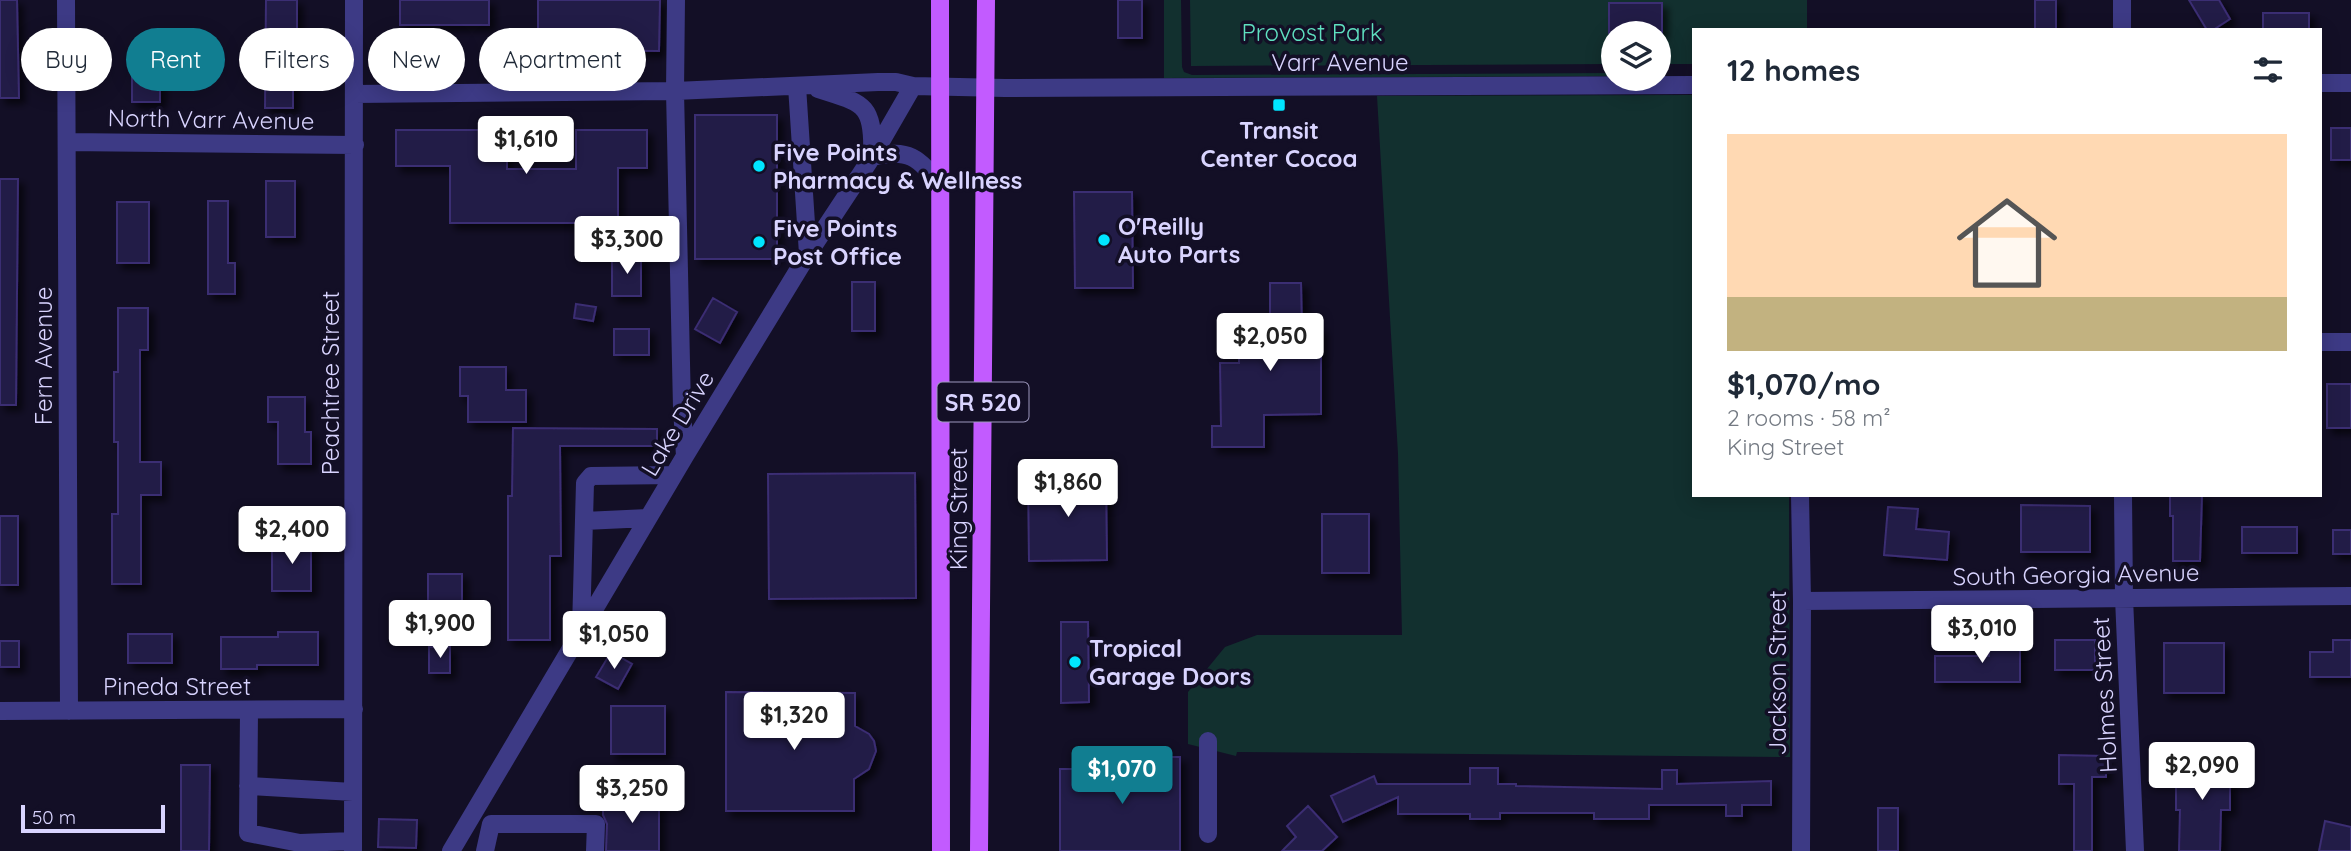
<!DOCTYPE html>
<html lang="en">
<head>
<meta charset="utf-8">
<style>
  :root { --surface:#fff; --page:#f6f6f7; --text:#1f2937; --muted:#747a83; --line:#e0e1e3; --accent:#117e91 }
  body { margin:0; font-family:Quicksand,sans-serif; background:var(--page); color:var(--text); height:100vh; display:flex; flex-direction:column; font-size:26px; white-space:nowrap }
  * { box-sizing:border-box; margin:0 }
  p { font-size:23px; color:var(--muted) }
  .icon { flex:none; width:38px; height:38px; fill:none; stroke:currentColor; stroke-width:2; stroke-linecap:round; stroke-linejoin:round }
  .map { position:relative; flex:1; overflow:hidden }
  .panel { position:absolute; left:1692px; top:28px; width:630px; height:469px; display:flex; flex-direction:column; background:var(--surface); border-radius:0px; box-shadow:0 4px 18px #0003 }
  .panel>* { flex:none }
  .banner { position:absolute; left:21px; top:28px; width:665px; height:63px; display:flex; gap:14px }
  .tools { position:absolute; left:1601px; top:21px; display:grid; gap:14px }
  .tools a { display:grid; place-items:center; width:70px; height:70px; border-radius:50%; background:var(--surface); box-shadow:0 4px 18px #0003; font-size:35px }
  .scale { position:absolute; left:21px; bottom:18px; width:144px; box-sizing:border-box; padding-left:7px; border:4px solid #d9d4ff; border-top:0; font-size:19px; line-height:24px; white-space:nowrap; color:#d9d4ff; -webkit-text-stroke:5px #130f26; paint-order:stroke }
  .price { position:absolute; translate:-50% -60px; padding:0 16px; border-radius:7px; background:#fff; color:#222; font-size:23px; line-height:46px; filter:drop-shadow(0 2px 4px #0008) }
  .price::after { content:''; position:absolute; left:50%; top:42px; width:21px; height:16px; margin-left:-10px; background:inherit; clip-path:polygon(0 0,100% 0,50% 100%) }
  .price.selected { background:var(--accent); color:#fff }
  ul { padding:0; list-style:none }
  li { display:grid; align-content:center; gap:14px; height:371px; padding:0 35px }
  li+li { border-top:2px solid var(--line) }
  li span { display:grid; place-items:center; height:217px; border-radius:0px; color:#555 }
  li>.icon { margin-inline-start:auto }
  span .icon { width:126px; height:126px; fill:#fffc; stroke-width:1 }
  li b { font-size:30px }
  h2 { display:flex; justify-content:space-between; align-items:center; height:84px; padding:0 35px; font-size:30px }
  .tag { padding:0 24px; border-radius:32px; background:var(--surface); box-shadow:0 4px 18px #0003; font-size:24px; line-height:63px }
  .tag.selected { background:var(--accent); color:#fff }
  .map>svg:first-child { display:block }
  .green { fill:#12302f }
  .building { fill:#241b47; stroke:#3b2d73; stroke-width:2; filter:url(#shadow) }
  .lines { fill:none; stroke-linecap:round; stroke-linejoin:round }
  .minor { stroke:#3d3a85; stroke-width:18 }
  .major { stroke:#c25bff; stroke-width:18 }
  .poi-dot { fill:#00e5ff; stroke:#130f26; stroke-width:2.5 }
  .labels { text-anchor:middle; dominant-baseline:central; stroke-width:7; stroke-linejoin:round; paint-order:stroke }
  .shield { fill:#130f26; stroke:#9e99be; stroke-width:2 }
  .shield-label { font-size:23px; font-weight:bold; fill:#d9d4ff }
  .park-label { font-size:24px; fill:#5fe0c0; stroke:#130f26 }
  .street-label { font-size:24px; fill:#d9d4ff; stroke:#130f26 }
  .poi-label { font-size:24px; font-weight:bold; fill:#d9d4ff; stroke:#130f26; text-anchor:start }
</style>
</head>
<body>
<div class="map">
<svg width="2351" height="851" viewBox="0 0 2351 851">
  <defs>
    <filter id="shadow"><feDropShadow dx="5.5" dy="5.5" stdDeviation="3.5" flood-color="#0009"/></filter>
  </defs>
  <rect width="100%" height="100%" fill="#130f26"/>
  <path class="green" d="M1164,0H1181L1182,67L1184,72L1192,75L1613,73V76L1164,78Z
    M1190,0H1807V30H1694V64H1659V33H1614L1613,64L1191,66Z
    M1694,95V495H1789L1790,757L1237,752L1236,756L1188,744V692L1225,647L1257,635H1402L1398,454L1377,96Z"/>
  <path class="building" d="M0,0H17L19,98H0Z
    M266,0H297V53H293V108H265Z
    M400,0H489V25H400Z
    M538,0H660L659,51L538,50Z
    M1118,0H1142V38H1118Z
    M2035,0H2056V30H2035Z
    M2189,0H2219L2230,19L2213,30H2207Z
    M1609,3H1662V33H1609Z
    M2263,13H2309V30H2263Z
    M132,49H160V102H132Z
    M695,115H777V259H695Z
    M2331,128H2351V160H2331Z
    M396,130H497V150H507V169H576V130H647V168H618V223H450V166H396Z
    M0,179H18L16,405H0Z
    M266,181H295V237H266Z
    M1074,192H1132L1133,288H1075Z
    M208,201H228V263H235V294H208Z
    M117,202H149V263H117Z
    M612,257H641V296H612Z
    M852,282H875V331H852Z
    M1270,283H1301L1302,328H1321V414L1264,415V447H1212V426H1221L1220,363H1239V327L1270,326Z
    M713,298L737,312L720,343L695,329Z
    M576,304L596,307L593,321L574,318Z
    M118,308H148V350H140V462H161V495H141V584H112V514H118V442H114V372H118Z
    M614,329H649V355H614Z
    M460,367H506V390H526V422H468V396H460Z
    M2327,384H2351V428H2327Z
    M268,397H305V432H311V464H278V422H268Z
    M513,428L657,429V446H560L561,556H550V640H508V496H512Z
    M915,473L916,598L769,599L768,474Z
    M1106,477L1107,560L1029,561L1028,478Z
    M2170,495H2202L2200,561H2173V516H2170Z
    M2021,505L2090,506V552H2021Z
    M1888,507L1918,509L1916,529L1949,532L1947,560L1884,555Z
    M1322,514H1369V573H1322Z
    M0,516H18V585H0Z
    M2242,527H2297V553H2242Z
    M2333,530H2351V554H2333Z
    M272,540H311V591H272Z
    M428,574H462V610H428Z
    M1061,622H1088L1089,702L1061,703Z
    M278,632H318V665H257V669H221V637H278Z
    M128,634H172V663H128Z
    M2055,640H2095V670H2055Z
    M2333,640H2351V677H2310V652H2333Z
    M0,641H19V667H0Z
    M1989,641H2020V682H1935V656H1989Z
    M2164,643H2224V693H2164Z
    M429,647H450V673H429Z
    M611,652L632,664L618,689L596,677Z
    M726,692L855,693V726L869,734L874,741L876,751L869,769L854,779V811H726Z
    M611,706H665V754H611Z
    M2059,755L2106,756V777H2092V851H2074V784H2059Z
    M1114,757H1180V851H1060V769H1114Z
    M2176,760H2230V810H2221L2220,851H2179L2180,810H2176Z
    M181,765H210L209,851H181Z
    M1470,768H1498V784H1516V786L1662,789V770H1677V784L1771,781V805H1742V816H1726V805H1649V819H1594V813H1500V819H1470V814H1398V797L1343,822L1331,796L1374,776L1377,784H1470Z
    M603,800H659V851H606L607,824L603,815Z
    M1308,806L1337,837L1322,851H1282L1296,837L1287,826Z
    M1878,808H1898V851H1878Z
    M379,819L417,820L416,848L378,847Z
    M2325,821L2351,827V851H2319Z"/>
  <g class="lines">
    <path class="minor" d="M66,0L69,711
      M676,0L675,91L682,408L685,456
      M2122,0V30
      M2320,83H2351
      M797,86L808,254
      M818,89C861,103 874,102 872,153
      M354,94L675,91L878,82H896L913,86
      M67,142L355,145
      M872,157C909,148 918,157 941,186
      M2320,342H2351
      M1800,495L1802,601L1801,851
      M2123,495L2124,598L2135,851
      M584,521L648,518
      M1802,601L2351,596
      M581,629L585,483L591,476L674,475
      M249,710L248,833L300,843L353,841
      M0,711L354,709
      M1208,741V834
      M248,786L353,792
      M353,851L354,0
      M451,851L685,456L808,254L872,157L913,86L1005,88L1694,85
      M485,851L491,824H596L595,851"/>
    <path class="major" d="M940,0L941,851
      M979,851L986,0"/>
  </g>
  <g class="poi-dot">
    <rect x="1272" y="98" width="14" height="14" rx="3.5"/>
    <circle cx="759" cy="166" r="7"/>
    <circle cx="1104" cy="240" r="7"/>
    <circle cx="759" cy="242" r="7"/>
    <circle cx="1075" cy="662" r="7"/>
  </g>
  <g class="labels">
    <rect class="shield" x="937.5" y="382.5" width="91" height="39" rx="5"/>
    <g class="shield-label">
      <text x="983" y="402">SR 520</text>
    </g>
    <g class="park-label">
      <text x="1312" y="32">Provost Park</text>
    </g>
    <g class="street-label">
      <text x="1340" y="62">Varr Avenue</text>
      <text transform="translate(211 119) rotate(1)">North Varr Avenue</text>
      <text transform="translate(43 356) rotate(-90)">Fern Avenue</text>
      <text transform="translate(330 383) rotate(-90)">Peachtree Street</text>
      <text transform="translate(677 423) rotate(-59)">Lake Drive</text>
      <text transform="translate(958 509) rotate(-90)">King Street</text>
      <text transform="translate(2076 574) rotate(-1)">South Georgia Avenue</text>
      <text transform="translate(1777 673) rotate(-90)">Jackson Street</text>
      <text x="177" y="686">Pineda Street</text>
      <text transform="translate(2104 695) rotate(-93)">Holmes Street</text>
    </g>
    <g class="poi-label">
      <text x="1279" y="130" text-anchor="middle">Transit<tspan x="1279" dy="28">Center Cocoa</tspan></text>
      <text x="773" y="152">Five Points<tspan x="773" dy="28">Pharmacy &amp; Wellness</tspan></text>
      <text x="1118" y="226">O'Reilly<tspan x="1118" dy="28">Auto Parts</tspan></text>
      <text x="773" y="228">Five Points<tspan x="773" dy="28">Post Office</tspan></text>
      <text x="1089" y="648">Tropical<tspan x="1089" dy="28">Garage Doors</tspan></text>
    </g>
  </g>
</svg>
<div class="tools">
<a><svg class="icon" aria-label="layers" viewBox="0 0 24 24"><path d="M12 4l9 5-9 5-9-5zM3 14l9 5 9-5"/></svg></a>
</div>
<div class="scale">50 m</div>
<b class="price" style="left:526px;top:176px">$1,610</b>
<b class="price" style="left:627px;top:276px">$3,300</b>
<b class="price" style="left:1270px;top:373px">$2,050</b>
<b class="price" style="left:1068px;top:519px">$1,860</b>
<b class="price" style="left:292px;top:566px">$2,400</b>
<b class="price" style="left:440px;top:660px">$1,900</b>
<b class="price" style="left:1982px;top:665px">$3,010</b>
<b class="price" style="left:614px;top:671px">$1,050</b>
<b class="price" style="left:794px;top:752px">$1,320</b>
<b class="price" style="left:2202px;top:802px">$2,090</b>
<b class="price selected" style="left:1122px;top:806px">$1,070</b>
<b class="price" style="left:632px;top:825px">$3,250</b>
<div class="banner">
<a class="tag">Buy</a>
<a class="tag selected">Rent</a>
<a class="tag">Filters</a>
<a class="tag">New</a>
<a class="tag">Apartment</a>
</div>
<section class="panel">
<h2>12 homes<svg class="icon" aria-label="filters" viewBox="0 0 24 24"><path d="M4 7h16M4 17h16"/><circle cx="9" cy="7" r="2"/><circle cx="15" cy="17" r="2"/></svg></h2>
<ul>
<li><span style="background:linear-gradient(#ffd9b3 75%,#c2b280 0)"><svg class="icon" aria-label="home" viewBox="0 0 24 24"><path d="M3 11l9-7 9 7M6 9v11h12V9"/></svg></span><div><b>$1,070/mo</b><p>2 rooms · 58 m²</p><p>King Street</p></div></li>
</ul>
</section>
</div>
</body>
</html>
